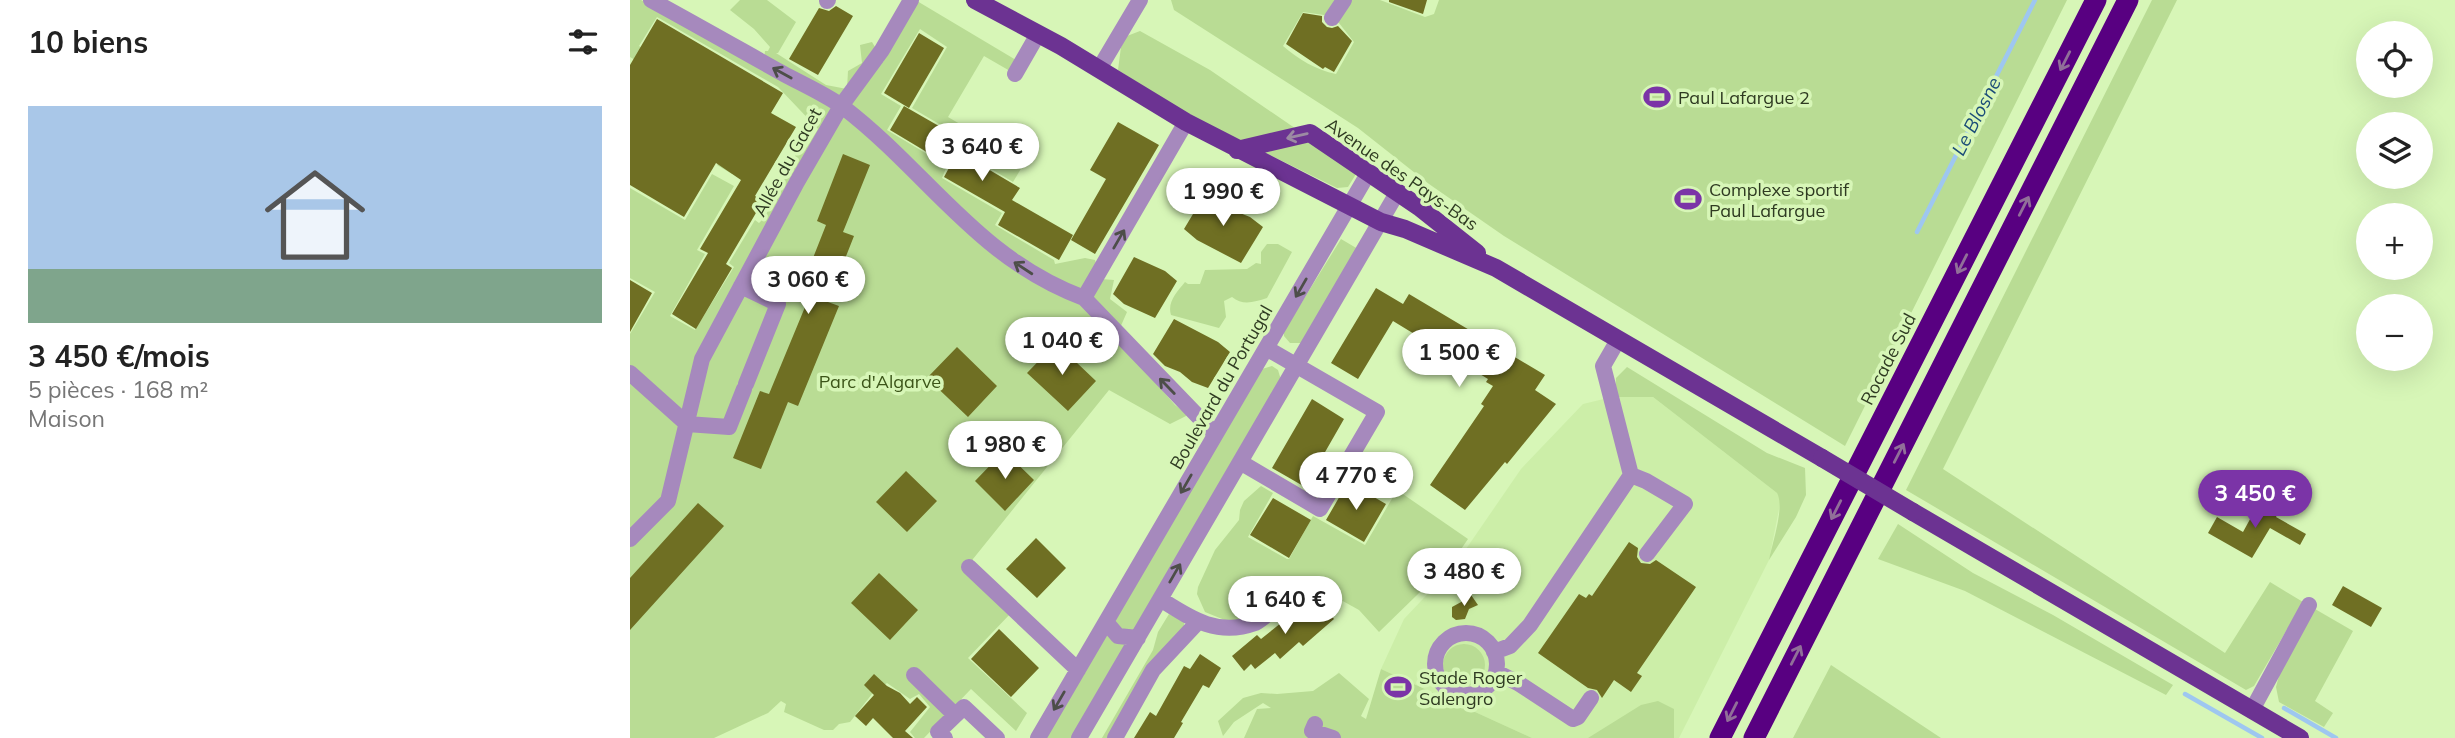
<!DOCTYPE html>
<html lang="fr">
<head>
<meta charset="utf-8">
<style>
  :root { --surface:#fff; --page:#f6f6f6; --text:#222; --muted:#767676; --line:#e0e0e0; --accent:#7b34a7 }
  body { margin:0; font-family:Mulish,sans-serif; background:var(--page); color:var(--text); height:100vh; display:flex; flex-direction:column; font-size:26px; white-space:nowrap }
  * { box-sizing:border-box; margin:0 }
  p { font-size:23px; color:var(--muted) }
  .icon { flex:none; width:38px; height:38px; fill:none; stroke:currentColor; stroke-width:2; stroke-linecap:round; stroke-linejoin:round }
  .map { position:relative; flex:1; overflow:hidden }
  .drawer { display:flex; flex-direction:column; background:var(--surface); width:630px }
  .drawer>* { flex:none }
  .controls { position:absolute; left:1726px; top:21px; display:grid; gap:14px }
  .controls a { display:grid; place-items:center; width:77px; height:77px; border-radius:50%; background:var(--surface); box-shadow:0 7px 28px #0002; font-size:35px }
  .price { position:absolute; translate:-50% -60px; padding:0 16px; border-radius:24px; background:#fff; color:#222; font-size:23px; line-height:46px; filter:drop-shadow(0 2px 4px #0008) }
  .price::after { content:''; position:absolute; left:50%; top:42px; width:21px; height:16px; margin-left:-10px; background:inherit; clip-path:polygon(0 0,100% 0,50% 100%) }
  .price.active { background:var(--accent); color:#fff }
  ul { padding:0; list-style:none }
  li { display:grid; align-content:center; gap:14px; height:371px; padding:0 28px }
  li+li { border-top:2px solid var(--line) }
  li span { display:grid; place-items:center; height:217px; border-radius:0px; color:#555 }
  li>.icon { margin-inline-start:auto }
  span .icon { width:126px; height:126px; fill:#fffc; stroke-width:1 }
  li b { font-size:30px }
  h2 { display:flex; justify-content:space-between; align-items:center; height:84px; padding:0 28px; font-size:30px }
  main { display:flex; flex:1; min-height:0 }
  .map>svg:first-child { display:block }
  .built { fill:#cceea8 }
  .green { fill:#b9dc94 }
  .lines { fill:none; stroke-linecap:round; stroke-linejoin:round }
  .stream { stroke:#9ec7f0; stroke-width:4.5 }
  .building { fill:#6f6f23 }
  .minor { stroke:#a689bd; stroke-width:16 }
  .major { stroke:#6c3392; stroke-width:18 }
  .highway { stroke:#580081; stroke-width:21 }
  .major-bridge { stroke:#6c3392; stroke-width:18 }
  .oneway { stroke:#916f99 }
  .oneway2 { stroke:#4d4e49 }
  .oneway3 { stroke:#9c8ba3 }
  .labels { text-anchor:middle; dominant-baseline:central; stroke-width:7; stroke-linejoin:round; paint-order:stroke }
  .poi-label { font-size:18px; fill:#2f3b22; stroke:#d7f6b7; text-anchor:start }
  .street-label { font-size:18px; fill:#2f3b22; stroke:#d7f6b7 }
  .park-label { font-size:18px; fill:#3c5519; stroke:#d7f6b7 }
  .water-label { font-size:19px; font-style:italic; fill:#1b4c78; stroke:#d7f6b7 }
</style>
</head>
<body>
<main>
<section class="drawer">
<h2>10 biens<svg class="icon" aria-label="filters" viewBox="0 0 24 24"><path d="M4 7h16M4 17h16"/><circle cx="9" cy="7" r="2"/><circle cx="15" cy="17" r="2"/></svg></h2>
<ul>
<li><span style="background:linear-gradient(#a9c7e8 75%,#7fa58c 0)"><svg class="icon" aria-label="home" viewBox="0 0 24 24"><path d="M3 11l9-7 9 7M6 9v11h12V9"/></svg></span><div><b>3 450 €/mois</b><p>5 pièces · 168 m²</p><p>Maison</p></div></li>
</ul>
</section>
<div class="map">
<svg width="1825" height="738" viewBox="0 0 1825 738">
  <rect width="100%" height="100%" fill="#d7f6b7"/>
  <path class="built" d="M982,397H1023L1147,493L1151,499L1139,560L1049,738H902L751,669L774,619L825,565L891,469L953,404Z"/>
  <path class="green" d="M0,0H11L133,67L135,51H138L140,47L124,29L100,10L110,0H137L166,22L148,53H146L196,85L217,89L218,71L232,63L230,45L242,42L254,62V57L287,1L386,60L380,71L354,56L318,117L395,162L383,182L333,152L338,141L282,108L317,47L290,29L251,94L271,106L257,130L317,166L312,178L372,213L365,225L424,260L425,264L455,258L465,260L471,279L484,280L480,299L497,312L486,337L545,405L558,415L540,424L479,390L343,559L338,576L382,612L338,658L397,713L386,731L341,689L294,738H285L280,732L300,707L289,694L280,699L257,683L242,694L220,722L209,724L203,730H194L154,712L156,704L151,701L138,713L84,738H0V334L25,292L0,278V188L55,220L82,174L104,186L67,250L75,254L40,316L65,330L104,267L99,263L125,220L129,223L132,220L150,192V181C163,175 167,167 165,153L177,147L188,129L148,87L27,17L9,46L134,120L102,174L87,165L110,122L0,57Z
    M541,0H712L701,16L673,12L653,46C668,59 686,70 706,74L724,42L705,18L717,0H750L795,17L804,14L809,0H1437L1215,446L874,236L799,184L728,128L544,10Z
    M1522,0H1547L1313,469L1595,653L1640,582L1673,602L1624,686L1616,690L1276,490Z
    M510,31L580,70L723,168L726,174L718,187L707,188L553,112L488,70L491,47L497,36Z
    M711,239L728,249L672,343H660L654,336V331Z
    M637,244H648L662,252L637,298C624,302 613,306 602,297L594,301L596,317L589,328L541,315C537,302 547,292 555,282L558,284H570L575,270L617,269L626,263L631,264V252Z
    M642,366L648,370L651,380L504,631L486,629L485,618L632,369Z
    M997,367L1137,453L1175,468L1176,495L1166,517L1139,560C1142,544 1155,507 1147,493L1023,397H985L986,378Z
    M631,486L643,493L618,537L657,559H659L683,516L735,545L767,490L838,539L825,558L749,632L729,610L691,589L681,586L649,599L623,617L602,623L575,612L567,594L568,587L585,550L609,520L610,510L614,501Z
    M1268,524L1343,573L1423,615L1543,685L1536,695L1335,591L1248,559Z
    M1685,609L1723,631L1685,701L1703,713L1694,727L1649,702L1646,687L1650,672Z
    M539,614L554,621V630L519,666L477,738H472L523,650L528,632Z
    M476,634L496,643L442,738H415Z
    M813 665a21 21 0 1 1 42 0a21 21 0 1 1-42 0Z
    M1201,665L1311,738H1163Z
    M751,669L902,738H614L627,709L641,708L633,703L604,722L593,736L588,721L613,698L631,693L647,694L683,691L709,673L739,699L731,716L736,719Z
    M1028,701L1044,709V738H958L1011,705Z"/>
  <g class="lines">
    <path class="stream" d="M1287,232L1405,0
      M1555,694L1632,738
      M1654,708L1706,738"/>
  </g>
  <path class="building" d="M759,0H797L793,14L759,2Z
    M206,6L223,16L188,75L159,59L189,8L199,11Z
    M673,13L692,16V22L697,27L702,28L708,26L722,41L704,72L695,67L693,69L656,44Z
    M27,19L153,93L141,113L166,127L125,196L133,201L96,264L102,268L66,329L42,314L78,253L70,249L111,180L86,163L54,217L0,185V65Z
    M289,33L314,48L279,108L254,93Z
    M274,106L335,141L329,152L390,188L382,200L443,235L429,260L368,225L375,212L314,177L320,166L260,130Z
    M488,122L529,145L465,254L441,240L476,179L460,170Z
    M213,154L240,165L213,232L224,236L198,302L209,306L168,406L158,402L131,469L103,458L130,391L139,394L180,295L170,291L196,225L187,221Z
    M575,194L592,201L605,211L620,217L633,227L611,263L567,240L554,229Z
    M504,257L535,271L547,281L525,318L494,304L483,294Z
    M0,280L22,293L0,332Z
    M746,288L773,304L779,294L915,375L905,390L926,404L877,464L875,462L835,510L800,485L854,406L851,404L863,386L856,382L858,379L763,321L728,379L701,363Z
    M544,319L588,342L600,352L578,388L562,382L550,372L535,366L523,354Z
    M426,343L466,381L438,411L397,373Z
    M327,347L367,386L338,417L297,378Z
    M682,399L714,419L675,487L642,468Z
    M374,451L404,480L375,511L345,481Z
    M276,471L307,501L277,532L246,502Z
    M718,482L756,504L734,542L696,520Z
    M643,498L681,520L659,558L620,535Z
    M1630,501L1649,511L1646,517L1676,534L1670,545L1640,528L1622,558L1578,533L1587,517L1613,532Z
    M68,503L94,526L0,630V578Z
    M406,538L436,568L407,598L376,569Z
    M999,542L1008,548L1007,557L1011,563L1020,564L1026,560L1066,587L1007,673L1012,676L1001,692L984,680L972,698L967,690L958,688L908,653L949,594L956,598L959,594L962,596Z
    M249,573L288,610L260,640L221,603Z
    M1713,586L1752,608L1741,627L1702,605Z
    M839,592L848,605L839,609L835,619L826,620L822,617V607L833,601Z
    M688,600L704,619L673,646L669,642L650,659L645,653L625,669L621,664L614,671L602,656L627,635L631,639L671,607L674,611Z
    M369,629L409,668L381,697L341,659Z
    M570,654L591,668L579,688L573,685L551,722L553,723L544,738H504L520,712L526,716L554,666L560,669Z
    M244,674L257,686L270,693L280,704L287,697L297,707L275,731L283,738H263L243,718L236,726L225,716L244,695L234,685Z"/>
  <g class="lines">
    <path class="minor" d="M21,0C65,24 109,49 152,73C172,84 195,94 213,107C299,173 347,258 454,298L585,434
      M197,1L198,0
      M702,18L714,0
      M469,69L510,0
      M385,74L408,34
      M111,286L148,304L116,384
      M454,298L556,122
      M988,340L973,366L1001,475L1016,481L1055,504L1017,554
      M0,373L57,424L99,427L114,389
      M610,462L690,509L747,412L636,348
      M0,539L38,501L72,359L167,182L211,106L252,50L281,0
      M339,567L448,670
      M530,599C560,618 587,637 625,623C633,619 641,611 647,605
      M476,622L488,636L508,638
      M805 664a31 31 0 1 1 62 0a31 31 0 1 1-62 0Z
      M864,652L880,646L900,625L1001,475
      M866,672L888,683L943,719L948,717L961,698
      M284,675L325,715
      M1622,710L1679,605
      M685,724L682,731L703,738
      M315,738L308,732L334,707L367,738
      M408,738L739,172
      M449,738L767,193
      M485,738L523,670L567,623"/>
    <path class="major" d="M345,0L431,46L556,122L751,222L775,229L866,268L1192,458
      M607,150L680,133L789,207L847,253
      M1283,512L1670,738"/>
    <path class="highway" d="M1090,738L1466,0
      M1124,738L1498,0"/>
    <path class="major-bridge" d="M1192,458L1283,512"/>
  </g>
  <defs><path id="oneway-shaft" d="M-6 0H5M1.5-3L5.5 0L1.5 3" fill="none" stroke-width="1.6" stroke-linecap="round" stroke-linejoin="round" transform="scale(1.75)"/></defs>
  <g class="oneway">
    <use href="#oneway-shaft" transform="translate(1435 61) rotate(117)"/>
    <use href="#oneway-shaft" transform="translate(1394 206) rotate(-63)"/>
    <use href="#oneway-shaft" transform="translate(1332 264) rotate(117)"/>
    <use href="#oneway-shaft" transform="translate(1269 453) rotate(-63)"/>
    <use href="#oneway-shaft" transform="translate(1206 510) rotate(117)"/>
    <use href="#oneway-shaft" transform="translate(1166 655) rotate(-63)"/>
    <use href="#oneway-shaft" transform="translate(1102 712) rotate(117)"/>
  </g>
  <g class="oneway2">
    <use href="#oneway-shaft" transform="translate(152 73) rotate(-151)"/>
    <use href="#oneway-shaft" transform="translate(489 239) rotate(-60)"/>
    <use href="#oneway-shaft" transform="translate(393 268) rotate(-147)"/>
    <use href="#oneway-shaft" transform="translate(671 288) rotate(120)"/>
    <use href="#oneway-shaft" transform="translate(537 386) rotate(-134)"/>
    <use href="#oneway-shaft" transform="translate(556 484) rotate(120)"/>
    <use href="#oneway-shaft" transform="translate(545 573) rotate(-60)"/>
    <use href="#oneway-shaft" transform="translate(429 701) rotate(120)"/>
  </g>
  <use class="oneway3" href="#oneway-shaft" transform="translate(667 136) rotate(167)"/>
  <defs>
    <symbol id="stadium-bare" viewBox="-9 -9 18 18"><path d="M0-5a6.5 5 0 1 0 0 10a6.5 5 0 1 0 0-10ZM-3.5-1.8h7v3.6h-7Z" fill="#7b34a7" stroke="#d7f6b7" stroke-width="2.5" paint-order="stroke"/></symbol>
  </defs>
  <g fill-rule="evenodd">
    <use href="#stadium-bare" x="1008" y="78" width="38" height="38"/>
    <use href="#stadium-bare" x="1039" y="180" width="38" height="38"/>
    <use href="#stadium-bare" x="749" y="668" width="38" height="38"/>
  </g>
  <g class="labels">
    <g class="poi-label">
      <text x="1048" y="97">Paul Lafargue 2</text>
      <text x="1079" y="189">Complexe sportif<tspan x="1079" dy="21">Paul Lafargue</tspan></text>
      <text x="789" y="677">Stade Roger<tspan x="789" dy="21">Salengro</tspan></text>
    </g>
    <g class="street-label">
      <text transform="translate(157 162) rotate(-61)">Allée du Gacet</text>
      <text transform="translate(772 174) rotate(35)">Avenue des Pays-Bas</text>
      <text transform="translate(1258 359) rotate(-63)">Rocade Sud</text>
      <text transform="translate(591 387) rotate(-60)">Boulevard du Portugal</text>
    </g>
    <g class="park-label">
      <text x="250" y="381">Parc d'Algarve</text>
    </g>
    <g class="water-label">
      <text transform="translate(1346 116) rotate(-63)">Le Blosne</text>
    </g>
  </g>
</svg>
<div class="controls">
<a><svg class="icon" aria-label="locate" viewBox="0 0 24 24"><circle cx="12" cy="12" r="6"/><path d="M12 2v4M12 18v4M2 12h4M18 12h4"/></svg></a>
<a><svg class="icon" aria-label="layers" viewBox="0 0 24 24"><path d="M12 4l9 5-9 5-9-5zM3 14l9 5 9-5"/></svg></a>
<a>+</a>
<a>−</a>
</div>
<b class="price" style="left:352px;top:183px">3 640 €</b>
<b class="price" style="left:593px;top:228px">1 990 €</b>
<b class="price" style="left:178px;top:316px">3 060 €</b>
<b class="price" style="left:432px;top:377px">1 040 €</b>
<b class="price" style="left:829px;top:389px">1 500 €</b>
<b class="price" style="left:375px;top:481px">1 980 €</b>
<b class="price" style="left:726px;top:512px">4 770 €</b>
<b class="price active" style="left:1625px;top:530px">3 450 €</b>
<b class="price" style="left:834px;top:608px">3 480 €</b>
<b class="price" style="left:655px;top:636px">1 640 €</b>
</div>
</main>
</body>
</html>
